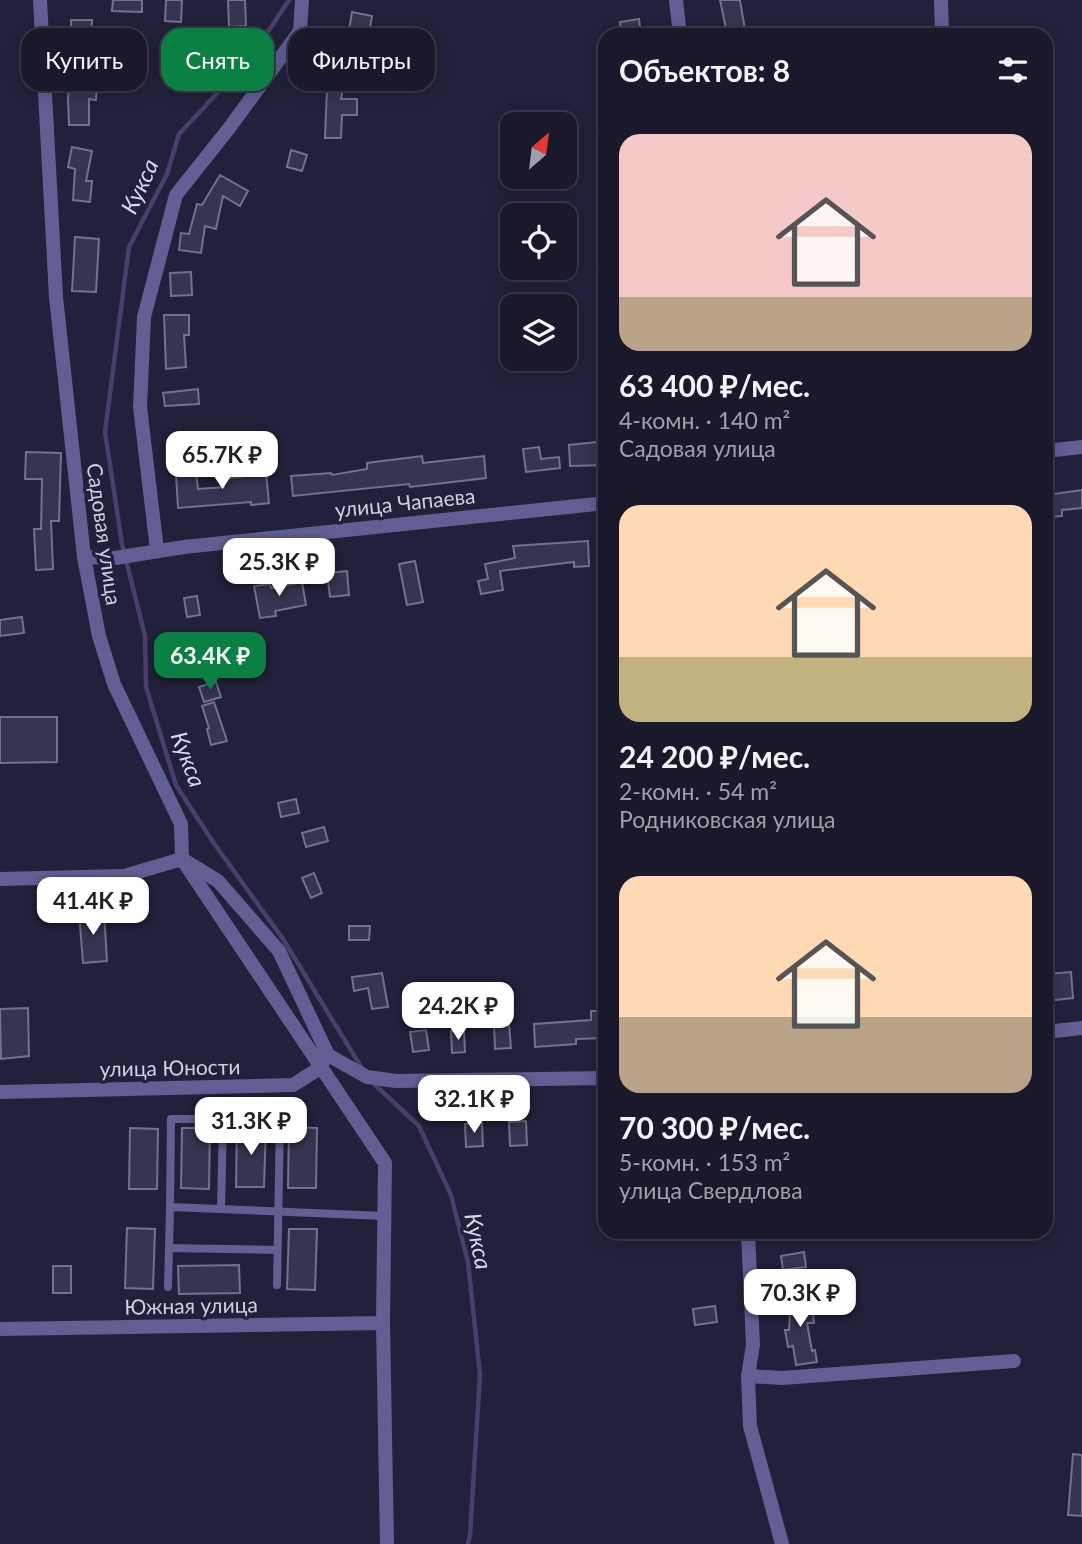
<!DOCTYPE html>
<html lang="ru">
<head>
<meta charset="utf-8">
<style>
  :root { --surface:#1a192c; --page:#232234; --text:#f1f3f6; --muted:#9fa0a9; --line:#383848; --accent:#0b8043 }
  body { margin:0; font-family:Lato,sans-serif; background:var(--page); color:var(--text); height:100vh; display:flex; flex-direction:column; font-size:26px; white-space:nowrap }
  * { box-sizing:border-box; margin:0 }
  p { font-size:23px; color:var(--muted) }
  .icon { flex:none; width:38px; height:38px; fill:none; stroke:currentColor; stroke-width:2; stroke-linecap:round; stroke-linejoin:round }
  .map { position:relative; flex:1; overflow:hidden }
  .side { position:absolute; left:598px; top:28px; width:455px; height:1211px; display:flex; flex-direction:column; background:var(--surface); border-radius:21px; box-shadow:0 4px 18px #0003,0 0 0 2px var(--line) }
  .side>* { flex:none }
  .banner { position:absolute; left:21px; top:28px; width:472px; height:63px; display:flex; gap:14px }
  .needle { width:46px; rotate:28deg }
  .controls { position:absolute; left:500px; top:112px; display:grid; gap:14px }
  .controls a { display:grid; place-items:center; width:77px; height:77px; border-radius:14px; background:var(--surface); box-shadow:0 4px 18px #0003,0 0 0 2px var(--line); font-size:35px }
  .price { position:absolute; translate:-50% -60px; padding:0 16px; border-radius:14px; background:#fff; color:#222; font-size:23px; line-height:46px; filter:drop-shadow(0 2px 4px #0008) }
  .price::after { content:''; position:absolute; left:50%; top:42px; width:21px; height:16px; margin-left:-10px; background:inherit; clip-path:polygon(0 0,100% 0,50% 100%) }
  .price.current { background:var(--accent); color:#fff }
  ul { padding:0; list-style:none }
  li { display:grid; align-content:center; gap:14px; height:371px; padding:0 21px }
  li span { display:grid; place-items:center; height:217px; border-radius:21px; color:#555 }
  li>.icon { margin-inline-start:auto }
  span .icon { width:126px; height:126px; fill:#fffc; stroke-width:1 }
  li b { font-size:30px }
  h2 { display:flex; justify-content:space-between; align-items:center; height:84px; padding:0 21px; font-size:30px }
  .chip { padding:0 24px; border-radius:21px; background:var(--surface); box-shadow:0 4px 18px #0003,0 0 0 2px var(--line); font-size:24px; line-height:63px }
  .chip.current { background:var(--accent); color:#fff }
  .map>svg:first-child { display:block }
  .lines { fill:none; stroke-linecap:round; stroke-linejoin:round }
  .stream { stroke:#493f6b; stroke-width:4.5 }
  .building { fill:#363551; stroke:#717190; stroke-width:2 }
  .lane { stroke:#615f94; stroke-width:8 }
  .street { stroke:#615f94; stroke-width:14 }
  .labels { text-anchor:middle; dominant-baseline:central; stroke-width:7; stroke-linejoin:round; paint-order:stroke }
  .street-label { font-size:21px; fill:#cfcfe1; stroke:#22213b }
  .water-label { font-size:23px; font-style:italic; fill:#d8d9ef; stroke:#22213b }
</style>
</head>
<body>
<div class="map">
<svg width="1082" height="1544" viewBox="0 0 1082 1544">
  <rect width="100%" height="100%" fill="#22213b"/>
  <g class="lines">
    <path class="stream" d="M289,0L251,57L179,134L167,174L129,247L105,432L122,544L145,636L146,687L176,785L213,842L283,939L363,1070
      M372,1082L419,1126L451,1195L468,1262L480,1374L470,1535L468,1544"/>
  </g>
  <path class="building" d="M113,0H142V12L112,11Z
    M166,0H182L181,22L165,21Z
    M228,0H245L246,26L229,27Z
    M720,0H740L745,30L727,33Z
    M352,12L372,16L369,34L349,31Z
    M639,19L641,35H621L620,22Z
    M71,20H92L91,32H71Z
    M72,52L89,54L87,78L97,79L96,100L89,99V125H69L68,98Z
    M175,52H208L207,70L175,69Z
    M328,69L346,73L341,99H357V115H342L341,138H325L327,88H324Z
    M72,147L92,151L86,181H92L90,202L73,200L75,169L68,167Z
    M291,150L307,155L302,171L287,167Z
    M220,175L248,191L240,206L223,196L216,229L205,226L201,253L179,250L181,233L189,234L197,204L202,205Z
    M75,237L99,239L96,292L72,291Z
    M191,272L192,295L171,296L170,273Z
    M164,315H189V335H184L186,367L166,369Z
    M198,389L199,404L165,406L163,393Z
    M606,441V465L570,466L569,445Z
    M539,447L541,459L559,457L560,468L526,472L523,449Z
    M26,452L61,453L59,521H51L53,569L36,570L34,529H41L42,479H25Z
    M422,456L423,463L484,456L486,478L410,487L409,484L293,496L291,476L331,473L332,475L367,469V463Z
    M196,473L198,489L224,487L223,479L266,473L269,503L251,505V502L178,508L176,475Z
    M1082,490V508L1062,510V516L1047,517L1046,495Z
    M588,541L589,566L574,567V562L500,571L503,590L481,594L478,581L488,579L485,564L515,558L513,546Z
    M415,561L423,602L407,605L399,564Z
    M347,571L349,595L330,597L327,573Z
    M302,582L306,605L275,611L276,616L260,618L254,586L270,584L271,588Z
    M197,596L200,615L187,617L184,598Z
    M22,617L24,633L0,636V620Z
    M216,682L221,697L204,702L199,687Z
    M214,702L227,741L211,745L207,729L209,728L202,706Z
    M0,717H57V762L0,763Z
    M296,799L299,813L281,817L278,803Z
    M324,827L328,841L306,847L302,833Z
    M314,873L322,893L311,898L302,878Z
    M104,911L107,961L83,963L79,912Z
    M349,926H370L369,940H349Z
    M1071,972L1073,998L1046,1001V974Z
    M382,973L388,1007L372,1009L368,988L354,991L352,977Z
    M28,1008L29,1056L1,1059L0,1009Z
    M591,1011H606V1038L576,1039V1044L535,1047L534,1024L591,1020Z
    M509,1024L511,1048L495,1049L494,1025Z
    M426,1030L429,1050L413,1052L410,1032Z
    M451,1031H464L465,1052L452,1053Z
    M526,1121L527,1145L510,1146L509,1122Z
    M482,1123L483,1146L466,1147L465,1124Z
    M237,1126L266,1127L264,1187H236Z
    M289,1127L317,1128L316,1188H288Z
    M130,1128L158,1129L157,1189H129Z
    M182,1128H210L209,1189L181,1188Z
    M127,1228L155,1229L153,1289L125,1288Z
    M289,1229H317L315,1290L287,1289Z
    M804,1252L806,1267L783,1270L781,1256Z
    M239,1265L240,1293L179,1294L178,1266Z
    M53,1266H71V1293H53Z
    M807,1293L810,1311H813L814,1323H807L812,1351L815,1350L817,1362L796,1365L793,1346L788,1347L785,1330H789L790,1312L787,1296Z
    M715,1306L717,1322L695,1325L693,1309Z
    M1073,1454L1082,1455V1516L1068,1515Z"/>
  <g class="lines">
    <path class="lane" d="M221,1209L223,1119
      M169,1248L277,1250
      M277,1285L280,1119H171L170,1207L384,1216
      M168,1287L170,1207"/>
    <path class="street" d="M40,0L56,297L84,557L99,636L114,684L181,824L182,859L218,881L279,951L328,1055L367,1077L396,1081L606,1078
      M676,0L680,35
      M941,0L942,35
      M1046,451L1082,447
      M157,550L140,407L144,317L176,195L230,127L300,31L302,0
      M84,557L115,558L184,547L606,503
      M0,879L124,876L182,859L385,1163L383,1323L387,1544
      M1046,1032L1082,1028
      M0,1092L293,1085L320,1068L323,1062
      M748,1232L753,1345L748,1376L750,1426L782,1544
      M0,1329L383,1323
      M748,1376L782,1378L1014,1361"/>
  </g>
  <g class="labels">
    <g class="street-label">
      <text transform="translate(405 502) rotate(-6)">улица Чапаева</text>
      <text transform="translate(105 534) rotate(82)">Садовая улица</text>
      <text transform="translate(170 1067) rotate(-1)">улица Юности</text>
      <text transform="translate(191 1305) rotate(-1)">Южная улица</text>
    </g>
    <g class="water-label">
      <text transform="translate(139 186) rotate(-65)">Кукса</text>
      <text transform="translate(189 759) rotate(69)">Кукса</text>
      <text transform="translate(479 1241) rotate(78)">Кукса</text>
    </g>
  </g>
</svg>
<div class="controls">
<a><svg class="needle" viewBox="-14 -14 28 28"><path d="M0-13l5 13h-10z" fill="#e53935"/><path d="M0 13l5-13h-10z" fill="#9fa0a9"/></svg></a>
<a><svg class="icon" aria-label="locate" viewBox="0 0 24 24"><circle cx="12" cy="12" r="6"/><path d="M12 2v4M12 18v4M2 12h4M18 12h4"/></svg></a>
<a><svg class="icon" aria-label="layers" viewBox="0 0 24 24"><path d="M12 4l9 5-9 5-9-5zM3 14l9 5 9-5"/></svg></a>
</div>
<b class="price" style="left:222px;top:491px">65.7K ₽</b>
<b class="price" style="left:279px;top:598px">25.3K ₽</b>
<b class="price current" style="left:210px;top:692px">63.4K ₽</b>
<b class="price" style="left:93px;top:937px">41.4K ₽</b>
<b class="price" style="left:458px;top:1042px">24.2K ₽</b>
<b class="price" style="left:474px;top:1135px">32.1K ₽</b>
<b class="price" style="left:251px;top:1157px">31.3K ₽</b>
<b class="price" style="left:800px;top:1329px">70.3K ₽</b>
<div class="banner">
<a class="chip">Купить</a>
<a class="chip current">Снять</a>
<a class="chip">Фильтры</a>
</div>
<section class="side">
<h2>Объектов: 8<svg class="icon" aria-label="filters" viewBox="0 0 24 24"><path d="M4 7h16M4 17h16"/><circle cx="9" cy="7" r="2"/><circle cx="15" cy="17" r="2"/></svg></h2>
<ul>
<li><span style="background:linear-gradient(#f6c9c9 75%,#b9a48a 0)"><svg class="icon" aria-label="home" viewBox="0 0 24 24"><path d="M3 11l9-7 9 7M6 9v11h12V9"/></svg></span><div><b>63 400 ₽/мес.</b><p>4-комн. · 140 m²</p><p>Садовая улица</p></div></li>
<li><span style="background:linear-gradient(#ffd9b3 70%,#c2b280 0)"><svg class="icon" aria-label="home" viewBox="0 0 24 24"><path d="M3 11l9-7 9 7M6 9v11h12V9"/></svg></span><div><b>24 200 ₽/мес.</b><p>2-комн. · 54 m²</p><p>Родниковская улица</p></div></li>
<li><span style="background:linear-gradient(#ffd9b3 65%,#b9a48a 0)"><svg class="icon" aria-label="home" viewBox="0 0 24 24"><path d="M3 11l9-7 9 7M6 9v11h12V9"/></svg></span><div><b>70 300 ₽/мес.</b><p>5-комн. · 153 m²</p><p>улица Свердлова</p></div></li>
</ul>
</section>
</div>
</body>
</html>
